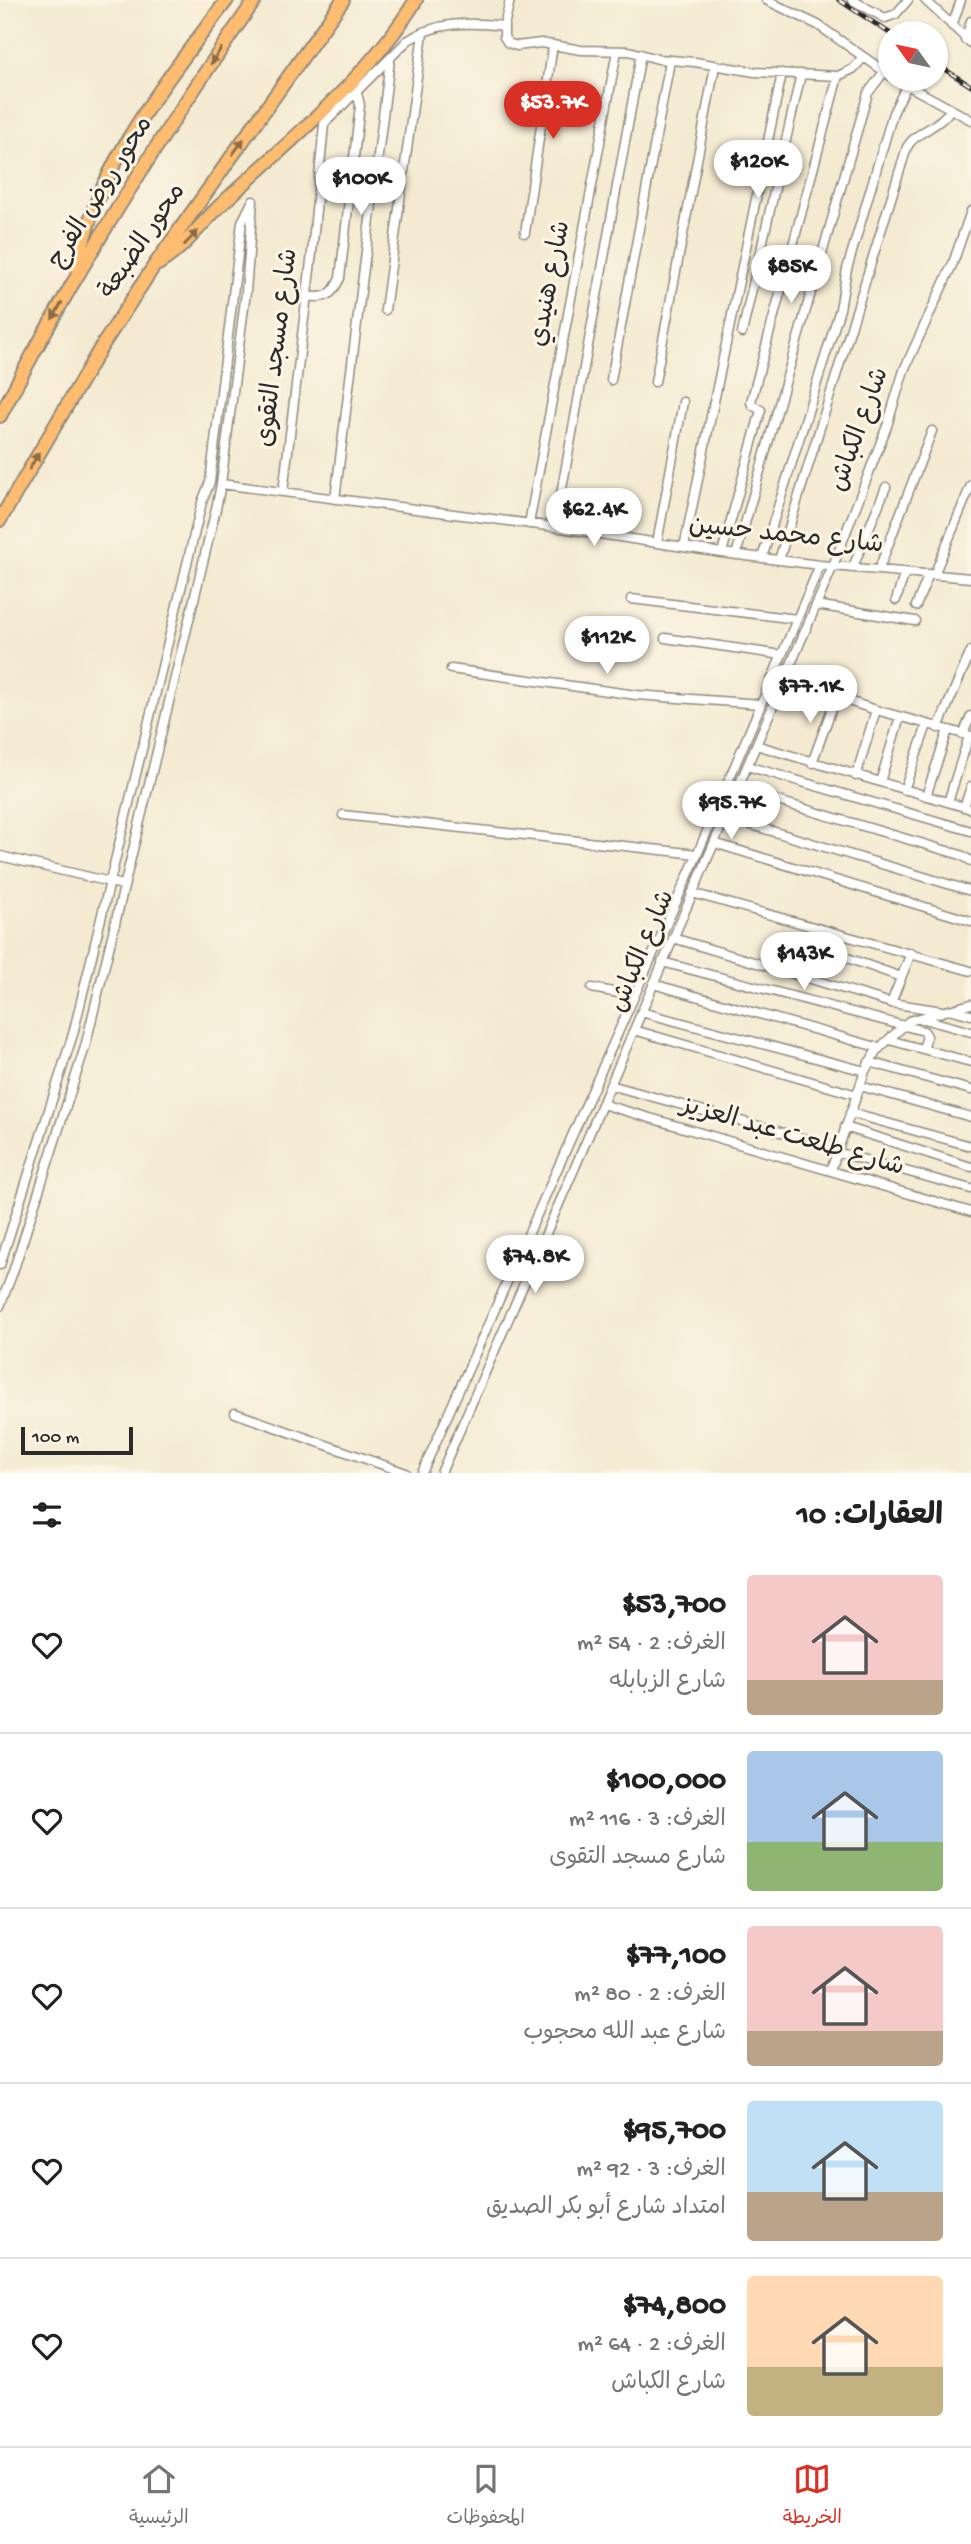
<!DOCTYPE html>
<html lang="ar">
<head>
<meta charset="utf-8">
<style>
  :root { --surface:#fff; --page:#f2f2f2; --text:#222; --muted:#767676; --line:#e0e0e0; --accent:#d93025 }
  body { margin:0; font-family:"Gochi Hand","Playpen Sans Arabic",sans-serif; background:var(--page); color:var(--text); direction:rtl; height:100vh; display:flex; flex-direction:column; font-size:26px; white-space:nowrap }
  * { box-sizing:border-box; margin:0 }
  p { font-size:23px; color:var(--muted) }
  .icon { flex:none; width:38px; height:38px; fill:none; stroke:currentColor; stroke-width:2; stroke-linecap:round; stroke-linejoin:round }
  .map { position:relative; height:1473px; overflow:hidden; direction:ltr }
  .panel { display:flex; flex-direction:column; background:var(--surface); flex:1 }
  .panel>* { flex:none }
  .needle { width:46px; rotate:303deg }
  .buttons { position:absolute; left:878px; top:21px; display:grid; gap:14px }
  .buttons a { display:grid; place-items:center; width:70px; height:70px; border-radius:50%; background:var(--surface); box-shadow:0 2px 5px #0004; font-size:35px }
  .scale { position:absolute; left:21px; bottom:18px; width:112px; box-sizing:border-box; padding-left:7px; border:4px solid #2b2b2b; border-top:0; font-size:19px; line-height:24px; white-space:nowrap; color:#2b2b2b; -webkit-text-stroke:5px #fcf5e5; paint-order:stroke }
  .price { position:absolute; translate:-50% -60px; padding:0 16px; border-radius:24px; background:#fff; color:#222; font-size:23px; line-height:46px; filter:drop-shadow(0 2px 4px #0008) }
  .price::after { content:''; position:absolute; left:50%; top:42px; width:21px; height:16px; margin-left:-10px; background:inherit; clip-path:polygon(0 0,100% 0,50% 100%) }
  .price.on { background:var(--accent); color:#fff }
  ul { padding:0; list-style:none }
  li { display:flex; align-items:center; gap:21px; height:175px; padding:0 28px }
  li+li { border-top:2px solid var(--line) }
  li span { display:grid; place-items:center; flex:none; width:196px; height:140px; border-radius:7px; color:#555 }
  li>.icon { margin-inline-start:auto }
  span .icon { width:84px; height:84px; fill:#fffc; stroke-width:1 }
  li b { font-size:30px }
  h2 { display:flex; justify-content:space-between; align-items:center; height:84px; padding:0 28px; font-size:30px }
  .dock { display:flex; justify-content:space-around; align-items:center; height:98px; border-top:2px solid var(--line); background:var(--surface); font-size:19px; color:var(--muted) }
  .dock a { display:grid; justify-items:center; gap:4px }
  .dock .on { color:var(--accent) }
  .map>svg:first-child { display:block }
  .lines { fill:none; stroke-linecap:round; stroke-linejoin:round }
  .minor-casing { stroke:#908a7e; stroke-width:11 }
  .highway-casing { stroke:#908a7e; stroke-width:16 }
  .minor { stroke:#fff; stroke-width:8 }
  .highway { stroke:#fdbc70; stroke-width:12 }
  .rail-casing { stroke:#2b2b2b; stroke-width:5 }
  .rail { stroke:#fcf5e5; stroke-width:2.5; stroke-dasharray:8; stroke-linecap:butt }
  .oneway { fill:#8a6c4a }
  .labels { text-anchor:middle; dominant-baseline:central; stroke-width:6; stroke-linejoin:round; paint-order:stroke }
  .street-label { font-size:26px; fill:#2b2b2b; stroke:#fcf5e5 }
</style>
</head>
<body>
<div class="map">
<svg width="971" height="1473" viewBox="0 0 971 1473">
  <rect width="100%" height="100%" fill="#fcf5e5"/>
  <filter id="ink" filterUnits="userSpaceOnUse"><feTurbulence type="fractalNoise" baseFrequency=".0143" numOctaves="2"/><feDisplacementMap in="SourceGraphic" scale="14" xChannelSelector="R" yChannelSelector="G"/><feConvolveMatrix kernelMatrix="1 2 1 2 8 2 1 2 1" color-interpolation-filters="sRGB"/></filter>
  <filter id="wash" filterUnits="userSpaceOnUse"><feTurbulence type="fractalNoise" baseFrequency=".00686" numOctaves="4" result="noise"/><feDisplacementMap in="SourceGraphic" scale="28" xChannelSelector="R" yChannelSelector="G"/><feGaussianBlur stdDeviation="1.57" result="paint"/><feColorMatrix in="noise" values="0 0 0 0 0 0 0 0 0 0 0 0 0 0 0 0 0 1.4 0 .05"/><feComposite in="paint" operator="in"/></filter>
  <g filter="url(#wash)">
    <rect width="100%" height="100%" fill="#f4ead1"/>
  </g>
  <g filter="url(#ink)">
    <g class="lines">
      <defs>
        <path id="minor" d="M766,0L818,25L891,76
          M852,0L885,18L896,14L908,0
          M925,0L971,43
          M504,26L510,0
          M952,26L961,0
          M965,40L971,21
          M896,79L971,120
          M525,233L553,45
          M307,296C326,299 332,296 340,278L360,105L357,93
          M385,310L423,33
          M742,333L801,74
          M611,380L670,61
          M655,382L715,66
          M221,484L555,527L722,553L820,565L971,578
          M283,492L312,253L324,124L407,41C436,21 471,22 504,26V37L508,43L517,46L541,43L581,50L629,51L658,59L695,62L755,72L838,76L853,69L863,58
          M335,499L390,60
          M529,524L617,51
          M555,527L641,54
          M657,543L683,402
          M684,547L782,73
          M722,553L761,410L752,405L751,402L838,76
          M736,555L868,93L884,72
          M762,558L840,309L847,269L893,113L907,85
          M779,560L907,147C916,131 938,128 951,109
          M853,567L886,487
          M879,569L932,431
          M934,575L971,485
          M631,599L797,619
          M896,600L905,572
          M816,605L915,621
          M916,606L929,574
          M665,638L782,655
          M451,669L636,695L761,704
          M784,680L876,710L971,736
          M938,728L971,651
          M963,734L971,716
          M756,745L971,809
          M812,763L836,697
          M747,766L971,831
          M856,776L876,710
          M880,782L900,717
          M737,789L961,855L971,861
          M904,790L927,725
          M926,796L948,730
          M948,802L969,736
          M964,807L971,787
          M343,815L697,854
          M725,817L971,891
          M714,843L971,921
          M0,856L123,885
          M692,893L971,971
          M673,938L891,1003L942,1011
          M819,948L901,977
          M662,962L924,1031L927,1036L923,1049
          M653,984L880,1048
          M592,988L634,996
          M891,1003L911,953
          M953,1010L971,1015
          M641,1012L865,1071
          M920,1018L971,1032
          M634,1030L857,1095
          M889,1040L971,1062
          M869,1062L971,1090
          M610,1085L838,1148
          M860,1086L971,1117
          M602,1104L971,1212
          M850,1113L971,1146
          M845,1127L971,1167
          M836,1152L971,1189
          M831,1170L865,1071L876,1051L909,1021L971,1004
          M0,1265L73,1034L202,502L210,482L242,222L252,202
          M0,1306L13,1272L85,1047L216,509L221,484L246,292L253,201
          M235,1413L406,1473
          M422,1473L694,862L820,565
          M441,1473L576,1165L833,566L887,426L904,370L953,263L971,211"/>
        <path id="highway" d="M158,264C185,248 201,223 224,202C291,139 367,80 416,0
          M77,269C94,168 167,80 227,0
          M0,416C74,272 162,133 255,0
          M0,520L100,349L154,266L343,0"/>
      </defs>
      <use href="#minor" class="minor-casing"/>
      <use href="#highway" class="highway-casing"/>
      <use href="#minor" class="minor"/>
      <use href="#highway" class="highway"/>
      <defs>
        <path id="rail" d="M839,0L891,34
          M936,64L971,86"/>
      </defs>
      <use href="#rail" class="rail-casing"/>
      <use href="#rail" class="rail"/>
    </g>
    <defs><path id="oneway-solid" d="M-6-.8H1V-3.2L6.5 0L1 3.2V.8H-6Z" transform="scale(1.75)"/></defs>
    <g class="oneway">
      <use href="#oneway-solid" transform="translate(216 56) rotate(124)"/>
      <use href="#oneway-solid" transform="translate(238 147) rotate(-54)"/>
      <use href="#oneway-solid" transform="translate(191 238) rotate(-46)"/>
      <use href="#oneway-solid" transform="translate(57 311) rotate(120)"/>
      <use href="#oneway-solid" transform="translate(34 461) rotate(-60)"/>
    </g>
  </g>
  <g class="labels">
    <g class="street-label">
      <text transform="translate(102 193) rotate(-58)">محور روض الفرج</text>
      <text transform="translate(144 242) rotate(-56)">محور الضبعة</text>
      <text transform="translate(552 284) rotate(-79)">شارع هنيدي</text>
      <text transform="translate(279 348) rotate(-83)">شارع مسجد التقوى</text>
      <text transform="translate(861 430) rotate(-70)">شارع الكباش</text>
      <text transform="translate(786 537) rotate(6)">شارع محمد حسين</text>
      <text transform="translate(644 952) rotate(-67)">شارع الكباش</text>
      <text transform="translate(792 1138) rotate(16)">شارع طلعت عبد العزيز</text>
    </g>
  </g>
</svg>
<div class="buttons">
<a><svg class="needle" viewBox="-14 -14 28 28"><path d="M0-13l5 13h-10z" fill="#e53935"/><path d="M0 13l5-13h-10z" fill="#767676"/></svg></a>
</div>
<div class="scale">100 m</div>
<b class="price on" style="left:553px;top:141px">$53.7K</b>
<b class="price" style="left:758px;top:200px">$120K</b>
<b class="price" style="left:361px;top:217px">$100K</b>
<b class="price" style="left:791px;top:305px">$85K</b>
<b class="price" style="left:594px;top:548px">$62.4K</b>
<b class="price" style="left:607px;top:676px">$112K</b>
<b class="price" style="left:810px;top:725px">$77.1K</b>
<b class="price" style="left:731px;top:841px">$95.7K</b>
<b class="price" style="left:804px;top:992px">$143K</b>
<b class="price" style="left:535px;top:1295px">$74.8K</b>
</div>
<section class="panel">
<h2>العقارات: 10<svg class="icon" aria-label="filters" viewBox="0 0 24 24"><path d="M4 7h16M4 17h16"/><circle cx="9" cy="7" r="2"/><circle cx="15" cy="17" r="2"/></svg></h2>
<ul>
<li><span style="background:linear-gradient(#f6c9c9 75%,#b9a48a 0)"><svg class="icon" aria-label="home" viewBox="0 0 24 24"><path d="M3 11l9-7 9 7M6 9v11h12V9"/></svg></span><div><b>$53,700</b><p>الغرف: 2 · 54 m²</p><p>شارع الزبابله</p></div><svg class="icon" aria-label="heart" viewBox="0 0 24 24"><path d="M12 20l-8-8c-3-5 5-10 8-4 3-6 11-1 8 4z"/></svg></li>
<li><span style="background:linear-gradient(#a9c7e8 65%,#8fb573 0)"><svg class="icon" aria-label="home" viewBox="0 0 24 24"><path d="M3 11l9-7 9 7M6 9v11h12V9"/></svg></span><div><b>$100,000</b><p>الغرف: 3 · 116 m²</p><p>شارع مسجد التقوى</p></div><svg class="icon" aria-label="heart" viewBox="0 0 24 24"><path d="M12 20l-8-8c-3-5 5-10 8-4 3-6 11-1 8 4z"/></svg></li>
<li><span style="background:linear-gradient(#f6c9c9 75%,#b9a48a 0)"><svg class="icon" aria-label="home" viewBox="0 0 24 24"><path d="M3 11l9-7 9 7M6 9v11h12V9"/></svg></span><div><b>$77,100</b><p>الغرف: 2 · 80 m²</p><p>شارع عبد الله محجوب</p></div><svg class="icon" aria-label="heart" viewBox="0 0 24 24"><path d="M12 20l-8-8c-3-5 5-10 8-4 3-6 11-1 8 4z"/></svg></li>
<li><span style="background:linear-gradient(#bfe0f5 65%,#b9a48a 0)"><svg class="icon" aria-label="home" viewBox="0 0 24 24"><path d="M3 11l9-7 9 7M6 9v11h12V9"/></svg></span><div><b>$95,700</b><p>الغرف: 3 · 92 m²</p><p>امتداد شارع أبو بكر الصديق</p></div><svg class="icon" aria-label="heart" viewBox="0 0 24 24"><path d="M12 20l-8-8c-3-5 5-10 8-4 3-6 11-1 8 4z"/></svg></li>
<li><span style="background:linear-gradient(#ffd9b3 65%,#c2b280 0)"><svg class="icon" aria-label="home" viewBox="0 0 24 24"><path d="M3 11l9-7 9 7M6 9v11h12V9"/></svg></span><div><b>$74,800</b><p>الغرف: 2 · 64 m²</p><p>شارع الكباش</p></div><svg class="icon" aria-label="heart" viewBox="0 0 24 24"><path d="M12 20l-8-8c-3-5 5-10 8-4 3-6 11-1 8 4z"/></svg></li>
</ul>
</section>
<nav class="dock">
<a class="on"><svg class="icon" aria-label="map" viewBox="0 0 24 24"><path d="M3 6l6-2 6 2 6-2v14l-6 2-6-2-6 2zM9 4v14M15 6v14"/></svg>الخريطة</a>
<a><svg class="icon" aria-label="saved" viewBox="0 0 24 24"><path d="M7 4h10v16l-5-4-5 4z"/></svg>المحفوظات</a>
<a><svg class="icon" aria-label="home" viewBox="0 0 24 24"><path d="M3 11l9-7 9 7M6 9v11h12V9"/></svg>الرئيسية</a>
</nav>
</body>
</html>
